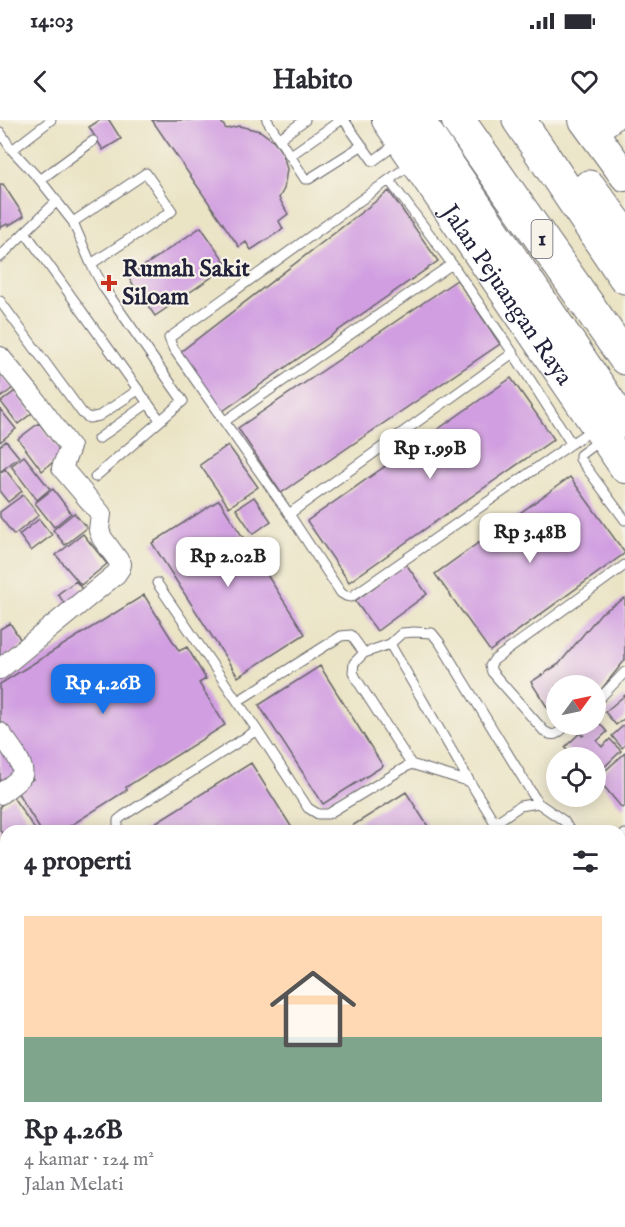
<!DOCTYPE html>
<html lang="id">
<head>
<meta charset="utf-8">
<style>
  :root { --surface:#fff; --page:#f7f7f7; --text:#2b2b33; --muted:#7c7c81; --line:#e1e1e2; --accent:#1a73e8 }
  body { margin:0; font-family:"IM FELL English",serif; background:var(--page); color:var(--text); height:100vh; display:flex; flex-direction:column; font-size:22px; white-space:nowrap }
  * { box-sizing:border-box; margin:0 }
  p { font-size:20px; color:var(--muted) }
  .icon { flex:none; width:33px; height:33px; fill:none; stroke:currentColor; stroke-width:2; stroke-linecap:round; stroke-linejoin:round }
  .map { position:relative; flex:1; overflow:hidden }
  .sheet { position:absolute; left:0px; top:705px; width:626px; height:402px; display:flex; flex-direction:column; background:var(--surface); border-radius:18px 18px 0 0; box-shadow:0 3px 15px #0003 }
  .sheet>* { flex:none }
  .needle { width:39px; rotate:57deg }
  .tools { position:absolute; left:546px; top:555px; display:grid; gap:12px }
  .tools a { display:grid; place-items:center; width:60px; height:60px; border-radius:50%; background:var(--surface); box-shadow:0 3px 15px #0003; font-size:30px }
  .price { position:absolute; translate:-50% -51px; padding:0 14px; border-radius:12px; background:#fff; color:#222; font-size:20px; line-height:39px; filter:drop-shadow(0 2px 3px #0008) }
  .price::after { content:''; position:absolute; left:50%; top:36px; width:18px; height:14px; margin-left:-9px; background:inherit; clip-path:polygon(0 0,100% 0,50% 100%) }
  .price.selected { background:var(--accent); color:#fff }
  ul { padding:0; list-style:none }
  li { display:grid; align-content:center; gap:12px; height:318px; padding:0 24px }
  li+li { border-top:2px solid var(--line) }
  li span { display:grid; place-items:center; height:186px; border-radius:0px; color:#555 }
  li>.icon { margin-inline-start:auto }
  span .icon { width:108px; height:108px; fill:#fffc; stroke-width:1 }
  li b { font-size:26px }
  h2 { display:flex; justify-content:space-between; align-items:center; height:72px; padding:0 24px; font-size:26px }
  .status { display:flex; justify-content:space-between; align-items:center; height:42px; padding:0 30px; background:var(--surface); direction:ltr }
  .status svg { height:16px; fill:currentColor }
  header { display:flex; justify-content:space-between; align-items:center; height:78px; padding:0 24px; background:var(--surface); font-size:27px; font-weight:800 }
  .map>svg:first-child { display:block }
  .building { fill:#d19fe1 }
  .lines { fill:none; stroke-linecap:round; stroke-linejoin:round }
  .service-casing { stroke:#68666b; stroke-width:11 }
  .minor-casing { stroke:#68666b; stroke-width:22 }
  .primary-casing { stroke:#68666b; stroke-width:32 }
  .motorway-casing { stroke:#68666b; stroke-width:35 }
  .service { stroke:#fff; stroke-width:9 }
  .minor { stroke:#fff; stroke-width:20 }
  .primary { stroke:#fff; stroke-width:30 }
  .motorway { stroke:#fff; stroke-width:33 }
  .poi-dot { fill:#c8321e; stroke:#f7f3e8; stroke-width:2 }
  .labels { text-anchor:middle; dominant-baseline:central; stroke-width:4.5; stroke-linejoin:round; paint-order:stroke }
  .shield { fill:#f7f3e8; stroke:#62616f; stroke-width:1.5 }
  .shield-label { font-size:22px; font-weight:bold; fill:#22223b }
  .poi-label { font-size:24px; font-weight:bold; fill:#22223b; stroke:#f7f3e8; text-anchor:start }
  .street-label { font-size:24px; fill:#22223b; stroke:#f7f3e8 }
</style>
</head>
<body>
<div class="status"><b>14:03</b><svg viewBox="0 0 49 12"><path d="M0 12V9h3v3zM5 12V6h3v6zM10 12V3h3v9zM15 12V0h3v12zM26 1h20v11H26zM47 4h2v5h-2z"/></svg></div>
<header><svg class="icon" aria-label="back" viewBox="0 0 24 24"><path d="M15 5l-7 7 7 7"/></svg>Habito<svg class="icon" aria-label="heart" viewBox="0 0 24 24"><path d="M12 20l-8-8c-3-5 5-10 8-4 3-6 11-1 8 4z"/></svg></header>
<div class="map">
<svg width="625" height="1107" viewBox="0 0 625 1107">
  <rect width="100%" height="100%" fill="#f7f3e8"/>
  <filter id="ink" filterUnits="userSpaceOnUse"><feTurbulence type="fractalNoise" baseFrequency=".0167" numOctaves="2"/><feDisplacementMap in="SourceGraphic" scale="12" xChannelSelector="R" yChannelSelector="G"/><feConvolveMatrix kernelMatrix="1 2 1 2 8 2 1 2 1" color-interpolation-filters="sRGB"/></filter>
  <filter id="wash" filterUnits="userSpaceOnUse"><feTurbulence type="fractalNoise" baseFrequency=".008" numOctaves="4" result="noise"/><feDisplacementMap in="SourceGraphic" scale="24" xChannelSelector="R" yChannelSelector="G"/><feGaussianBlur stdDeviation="1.35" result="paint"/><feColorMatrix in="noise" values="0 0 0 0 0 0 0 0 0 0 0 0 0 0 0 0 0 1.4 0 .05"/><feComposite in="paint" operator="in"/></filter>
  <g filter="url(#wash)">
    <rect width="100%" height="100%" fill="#eae3c4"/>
    <g id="blocks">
      <path class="building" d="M100,0H109L121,19L103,30L89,7Z
        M152,0H220L226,9L239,6L260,11L274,21L283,34L287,49L284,69L279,78L288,94L279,101L283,109L251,130L246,122L239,127Z
        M3,64L24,96L8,106L7,104L0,108V65Z
        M389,71L438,141L220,293L179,233Z
        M201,107L228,146L155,196L128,157Z
        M457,160L500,224L281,373L238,308Z
        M0,252L13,268L0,278Z
        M511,258L554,319L349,462L307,401Z
        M15,271L32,293L18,304L1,282Z
        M0,289L16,309L0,322Z
        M39,303L63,334L42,351L18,319Z
        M6,321L19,337L0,352V326Z
        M228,325L258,367L229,387L200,345Z
        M24,336L50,369L37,380L11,346Z
        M5,349L22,371L8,382L0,372V353Z
        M570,357L625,433L490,531L435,454Z
        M53,369L71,393L54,407L35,383Z
        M23,375L39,395L14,415L0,397V392Z
        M254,377L271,401L253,414L236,389Z
        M219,380L305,514L238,557L152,423Z
        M74,393L87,408L65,425L53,410Z
        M39,399L52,415L31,431L19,415Z
        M83,414L107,444L81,465L56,435Z
        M406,444L427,474L377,511L355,481Z
        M76,461L86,475L68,489L58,474Z
        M144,475L179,531L187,527L206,559L199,563L225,605L126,667L127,670L62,711H41L16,670L33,659L0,606V564Z
        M625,478V540L596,576V566H556V601L531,562L559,544L601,493Z
        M10,503L24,525L0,541V509Z
        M320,546L383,646L323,684L259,585Z
        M625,575V598L616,605L605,592Z
        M596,599L607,612L597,621L602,627L610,619L621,631L599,652L596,648V638H587L583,634L579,638H575L565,627L580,613L582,616L584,615L582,612L591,604H596Z
        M625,604V625L622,628L612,616Z
        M3,629L21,649L0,669V631Z
        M625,633V685L622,688L597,658Z
        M251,643L294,711H142Z
        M406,672L431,711H344Z
        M13,677L36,711H6V719L0,710V686Z
        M6,768V801L0,805V772Z
        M110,1101H163L153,1107H113Z
        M231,1101H281L272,1107H221Z
        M315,1101H362L352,1107H306Z
        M434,1101H516L520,1107H438Z
        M534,1101H569L570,1103L564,1107H538Z"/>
    </g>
  </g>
  <g filter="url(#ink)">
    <use href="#blocks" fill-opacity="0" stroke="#68666b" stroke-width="1.5"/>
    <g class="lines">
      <defs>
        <path id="service" d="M267,0L305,59H309L361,26
          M344,0L373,41L398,23
          M0,12L12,30L40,60L93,21
          M280,18L305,0
          M12,30L51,0
          M291,35L341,0
          M411,44L169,218L173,228L289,394L341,473L346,476L351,477L594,308
          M40,60L73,102L91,144L172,91L146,53L73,102
          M389,60L452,144L513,233L571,323
          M25,112L57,81
          M0,137L25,112L160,300
          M91,144L104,168L183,281L95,357
          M0,181L83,294L89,298L99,296L138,270
          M225,301L452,144
          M98,319L148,283
          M600,320L580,335V339L625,400
          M289,394L513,233
          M157,463L257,610L308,688L318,694H328L411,644
          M390,524L470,662
          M238,581L341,516L351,515L364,533
          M596,582L625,552
          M568,604C559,612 555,619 544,611L492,552L490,546L494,540L625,445
          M495,703L520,686L538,683L564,701L570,711
          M121,711L118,707V700L123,696L257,610
          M494,711L495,703L470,662L411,644L357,560L353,552L354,543L364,533L390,524L402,513L414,512L432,513L440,523L538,683
          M620,718L625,714
          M0,854L5,861
          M0,888L6,883
          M0,946L6,956
          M0,1020C5,1031 3,1041 0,1052
          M200,1101L204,1107
          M212,1107L220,1101
          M359,1107L368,1101"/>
        <path id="minor" d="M595,15L615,0
          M0,237L32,276L70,327L62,348L101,394L99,410L102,418L121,444L120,448L116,454L0,549
          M0,613C6,621 26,645 22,655C18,662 6,669 0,674"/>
        <g id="primary">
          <path id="s1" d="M387,0L625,348"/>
          <path d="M419,0L625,303"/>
          <path d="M584,0L625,56"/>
        </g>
        <path id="motorway" d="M458,0L625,238
          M519,0L625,157
          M589,67L625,115"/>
      </defs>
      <use href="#service" class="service-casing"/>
      <use href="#minor" class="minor-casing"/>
      <use href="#primary" class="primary-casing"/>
      <use href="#motorway" class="motorway-casing"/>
      <use href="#service" class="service"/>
      <use href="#minor" class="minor"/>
      <use href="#primary" class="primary"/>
      <use href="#motorway" class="motorway"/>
    </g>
  </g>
  <path class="poi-dot" d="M106 154h6v6h6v6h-6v6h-6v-6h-6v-6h6z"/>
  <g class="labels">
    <rect class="shield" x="531.5" y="100" width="21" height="38" rx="4.5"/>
    <g class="shield-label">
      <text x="542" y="119">1</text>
    </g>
    <g class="poi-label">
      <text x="122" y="149">Rumah Sakit<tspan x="122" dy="28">Siloam</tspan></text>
    </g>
    <g class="street-label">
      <text stroke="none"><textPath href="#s1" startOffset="212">Jalan Pejuangan Raya</textPath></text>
    </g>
  </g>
</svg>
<div class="tools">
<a><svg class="needle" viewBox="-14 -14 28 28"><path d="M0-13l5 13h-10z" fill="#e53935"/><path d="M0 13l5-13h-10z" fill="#7c7c81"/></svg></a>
<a><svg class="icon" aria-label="locate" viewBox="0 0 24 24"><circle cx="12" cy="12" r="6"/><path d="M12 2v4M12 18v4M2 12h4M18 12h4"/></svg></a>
</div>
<b class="price" style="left:430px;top:360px">Rp 1.99B</b>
<b class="price" style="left:530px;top:444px">Rp 3.48B</b>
<b class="price" style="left:228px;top:468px">Rp 2.02B</b>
<b class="price selected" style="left:103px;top:595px">Rp 4.26B</b>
<section class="sheet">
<h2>4 properti<svg class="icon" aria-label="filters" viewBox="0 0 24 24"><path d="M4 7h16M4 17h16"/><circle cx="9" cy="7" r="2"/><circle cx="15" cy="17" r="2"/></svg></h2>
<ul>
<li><span style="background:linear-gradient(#ffd9b3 65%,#7fa58c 0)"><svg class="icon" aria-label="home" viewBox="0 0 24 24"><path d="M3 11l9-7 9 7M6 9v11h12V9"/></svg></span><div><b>Rp 4.26B</b><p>4 kamar · 124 m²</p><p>Jalan Melati</p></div></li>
</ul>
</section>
</div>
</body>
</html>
